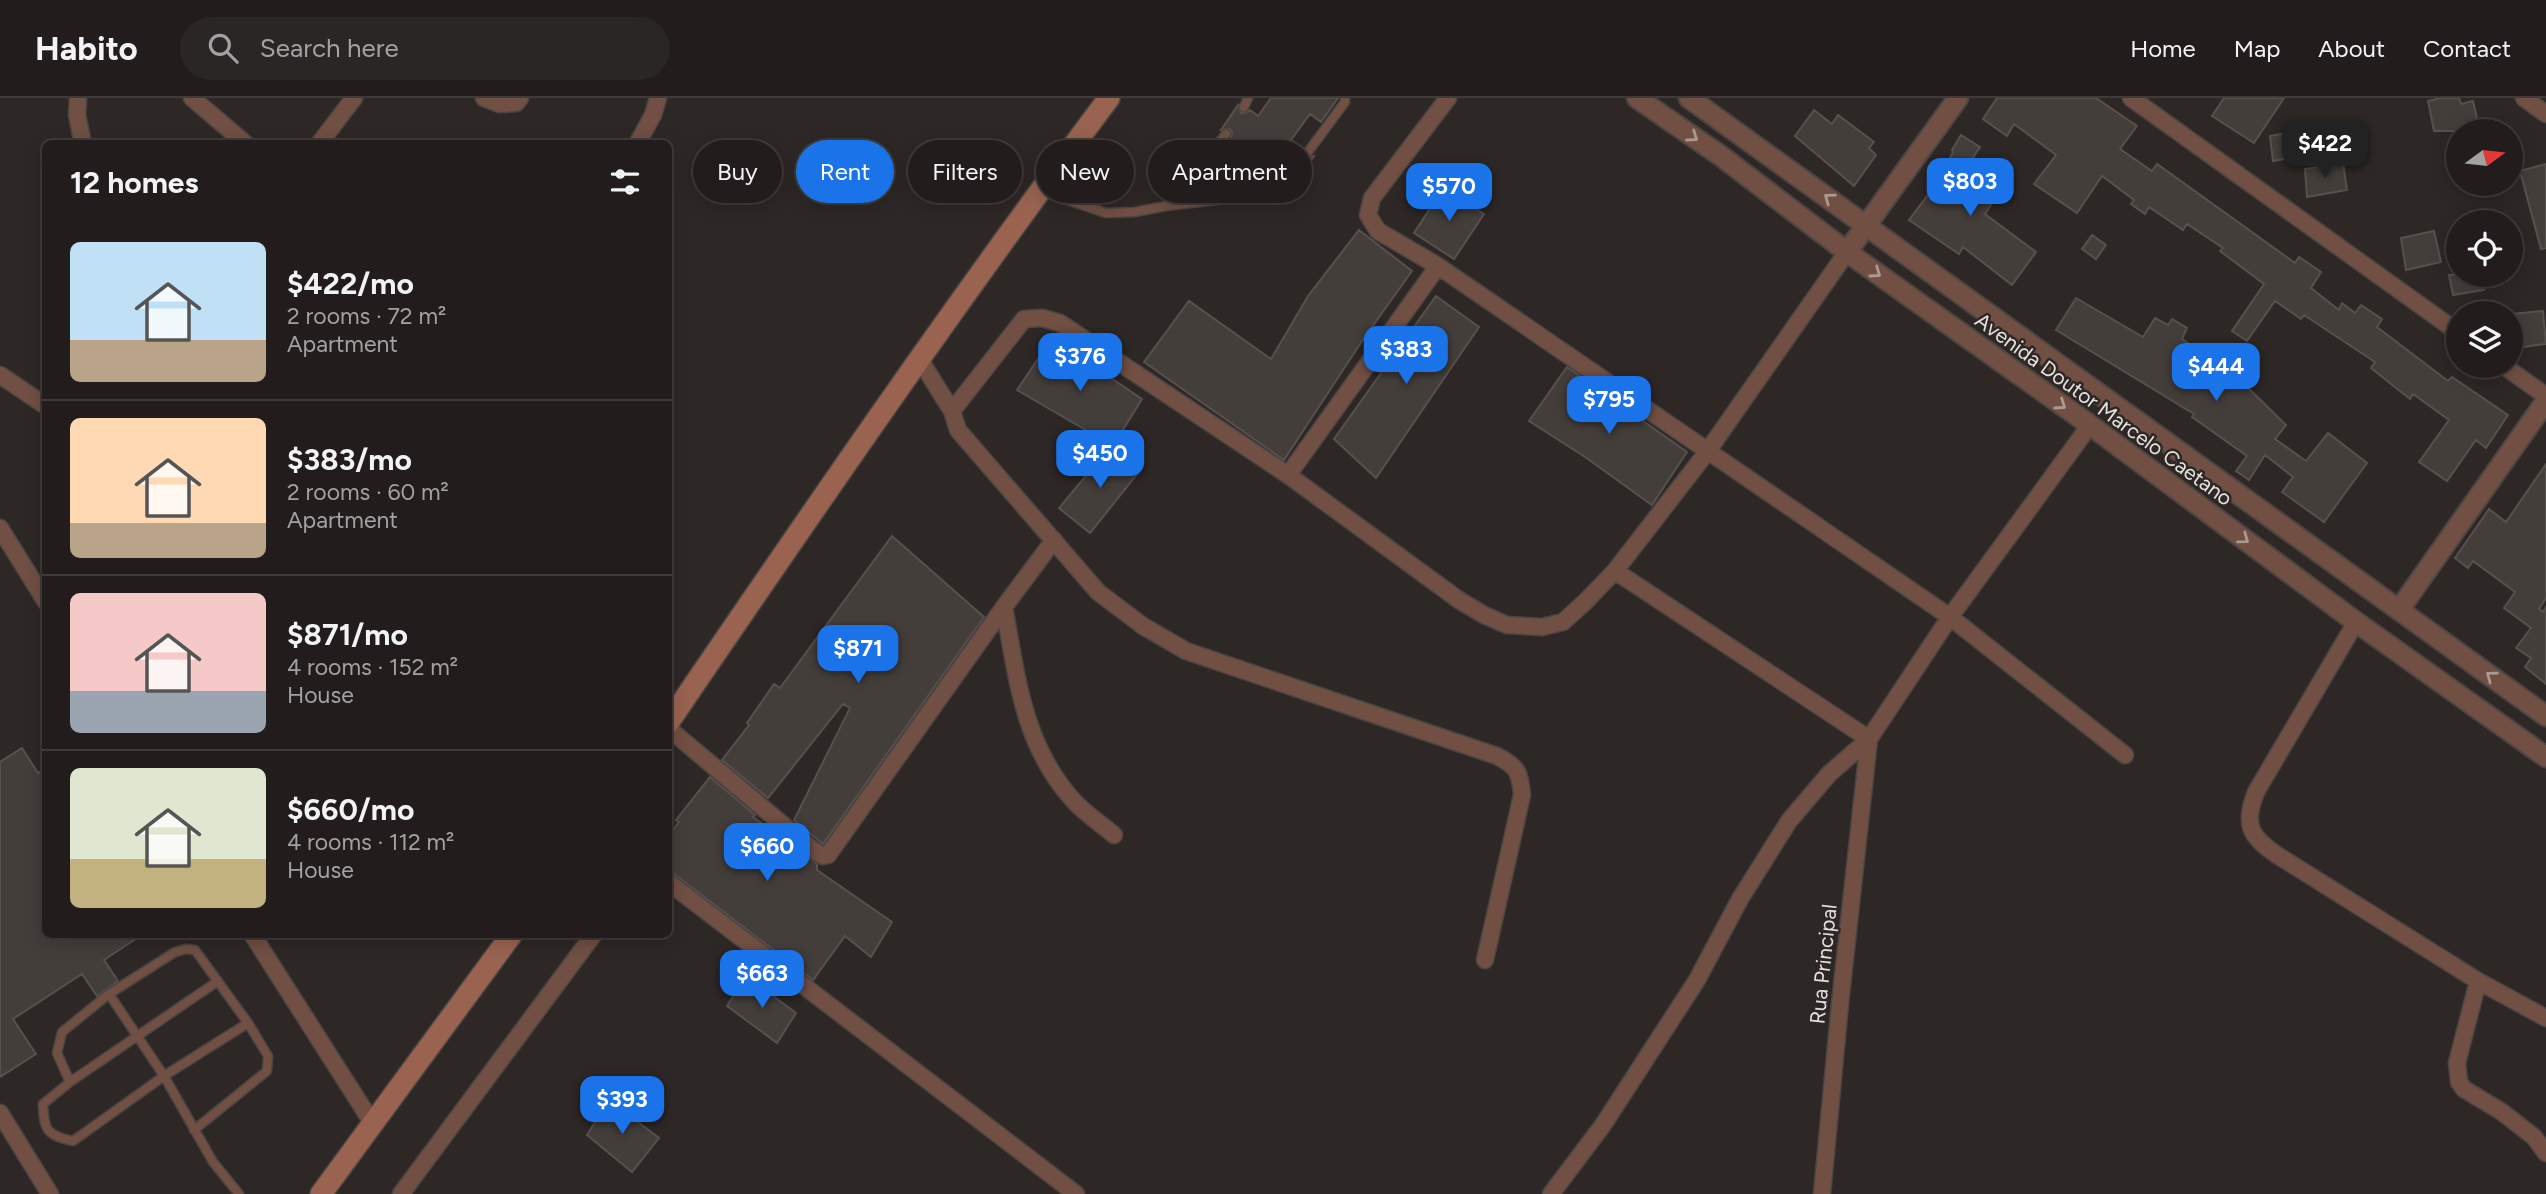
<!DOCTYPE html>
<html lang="en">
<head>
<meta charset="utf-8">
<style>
  :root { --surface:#221d1c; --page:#2a2625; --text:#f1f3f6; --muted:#a2a2a3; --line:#3f3b3b; --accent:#1a73e8 }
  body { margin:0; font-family:Figtree,sans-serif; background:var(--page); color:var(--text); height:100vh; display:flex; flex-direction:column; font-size:26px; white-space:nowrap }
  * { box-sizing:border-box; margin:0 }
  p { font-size:23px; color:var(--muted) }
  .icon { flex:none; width:38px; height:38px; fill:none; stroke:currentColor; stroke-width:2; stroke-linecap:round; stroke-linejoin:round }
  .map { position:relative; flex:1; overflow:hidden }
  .sheet { position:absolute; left:42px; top:42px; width:630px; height:798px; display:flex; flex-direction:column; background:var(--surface); border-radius:10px; box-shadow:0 4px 18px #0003,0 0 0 2px var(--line) }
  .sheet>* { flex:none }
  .top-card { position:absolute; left:693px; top:42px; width:665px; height:63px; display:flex; gap:14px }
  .needle { width:46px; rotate:75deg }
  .controls { position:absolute; left:2446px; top:21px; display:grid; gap:14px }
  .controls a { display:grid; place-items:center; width:77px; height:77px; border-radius:50%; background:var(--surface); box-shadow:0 4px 18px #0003,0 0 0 2px var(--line); font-size:35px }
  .price { position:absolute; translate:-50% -60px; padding:0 16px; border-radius:14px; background:var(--accent); color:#fff; font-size:23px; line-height:46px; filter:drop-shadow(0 2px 4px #0008) }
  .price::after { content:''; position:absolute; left:50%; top:42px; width:21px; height:16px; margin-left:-10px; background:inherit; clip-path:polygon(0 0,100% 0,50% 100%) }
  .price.selected { background:#222; color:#fff }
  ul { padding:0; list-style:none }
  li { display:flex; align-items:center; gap:21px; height:175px; padding:0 28px }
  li+li { border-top:2px solid var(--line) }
  li span { display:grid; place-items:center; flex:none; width:196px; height:140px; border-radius:10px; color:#555 }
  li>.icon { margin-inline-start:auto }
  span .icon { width:84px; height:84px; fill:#fffc; stroke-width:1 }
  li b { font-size:30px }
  h2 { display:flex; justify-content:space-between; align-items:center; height:84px; padding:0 28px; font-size:30px }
  .tag { padding:0 24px; border-radius:32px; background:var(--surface); box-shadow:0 4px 18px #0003,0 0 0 2px var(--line); font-size:24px; line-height:63px }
  .tag.selected { background:var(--accent); color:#fff }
  header { display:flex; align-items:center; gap:42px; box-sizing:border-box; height:98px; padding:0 35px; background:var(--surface); border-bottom:2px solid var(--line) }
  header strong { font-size:33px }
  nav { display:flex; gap:38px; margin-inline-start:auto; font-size:24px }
  .search { width:490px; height:63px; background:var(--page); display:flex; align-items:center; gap:18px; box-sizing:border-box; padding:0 24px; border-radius:38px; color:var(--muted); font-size:26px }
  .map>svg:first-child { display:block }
  .building { fill:#443e3b; stroke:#57514e; stroke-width:2 }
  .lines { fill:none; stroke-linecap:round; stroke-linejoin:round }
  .service-casing { stroke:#4a4543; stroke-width:11 }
  .minor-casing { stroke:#4a4543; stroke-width:19 }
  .tertiary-casing { stroke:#4a4543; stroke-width:23 }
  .secondary-casing { stroke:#4a4543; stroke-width:24 }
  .service { stroke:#714f43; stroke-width:8 }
  .minor { stroke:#714f43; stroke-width:16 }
  .tertiary { stroke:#714f43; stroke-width:19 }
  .secondary { stroke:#996350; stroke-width:21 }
  .oneway { stroke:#aa9891 }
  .labels { text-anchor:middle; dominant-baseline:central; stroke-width:5; stroke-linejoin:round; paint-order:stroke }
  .street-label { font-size:21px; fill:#e4e1df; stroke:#2d2725 }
</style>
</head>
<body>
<header>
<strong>Habito</strong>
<div class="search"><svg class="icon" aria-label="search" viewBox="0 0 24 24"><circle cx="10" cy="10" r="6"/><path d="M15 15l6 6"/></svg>Search here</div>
<nav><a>Home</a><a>Map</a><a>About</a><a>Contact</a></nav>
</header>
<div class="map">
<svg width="2546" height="1096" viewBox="0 0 2546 1096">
  <rect width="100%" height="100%" fill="#2d2725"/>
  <path class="building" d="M1271,0H1338L1321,24L1310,16L1291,42L1303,50L1302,56L1305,60L1314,58L1295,85L1292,75L1288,74L1282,76L1231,40L1232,34L1230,31L1221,32L1238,7L1241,15H1245L1250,12L1258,18Z
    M1997,0H2096L2137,28L2120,51L2152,73L2157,66L2295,165L2299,159L2321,174L2311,190L2339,212L2342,205L2355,215L2361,207L2382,221L2377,229L2448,283L2452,279L2508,317L2486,350L2476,342L2447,383L2419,364L2449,322L2413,296L2410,301L2371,270L2375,264L2304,217L2301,221L2275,203L2247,243L2232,233L2264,186L2220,153L2223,150L2187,126L2183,132L2149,109L2145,116L2131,106L2134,102L2102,78L2077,115L2034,86L2056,57L2014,26L2007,38L1983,21Z
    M2224,0H2284L2254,45L2212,18Z
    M2441,0H2459L2461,6L2473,3L2480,33H2434L2428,3Z
    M1814,12L1832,26L1838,17L1874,44L1869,50L1876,57L1854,88L1795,38Z
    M2298,33L2302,58L2273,63L2270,38Z
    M1961,37L1980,49L1962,76L1996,99L1985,116L2036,154L2012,187L1963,149L1959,156L1909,122L1936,86L1933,84L1948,64L1953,54L1952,52Z
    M2343,65L2347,92L2307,99L2305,71Z
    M2546,66V150L2541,151L2520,73Z
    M1444,89L1484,116L1454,161L1414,135Z
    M1359,132L1412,173L1362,243L1284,362L1144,264L1189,203L1271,261L1308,198Z
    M2434,133L2441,164L2406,172L2401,140Z
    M2092,137L2106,147L2096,161L2082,151Z
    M2449,177H2481L2484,192L2453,197Z
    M1436,198L1479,229L1376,380L1334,341Z
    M2076,200L2143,239L2155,220L2168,227L2172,221L2187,230L2182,241L2224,269L2231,258L2244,267L2237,279L2286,327L2275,341L2306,363L2328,335L2367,365L2324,424L2282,394L2293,379L2265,357L2249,382L2236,373L2247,358L2192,319L2194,316L2056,232Z
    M2543,213L2546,246L2515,250L2512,216Z
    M1052,240L1142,301L1113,348L1017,292Z
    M1567,269L1687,354L1652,407L1585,359L1529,323Z
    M1109,350L1142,370L1090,435L1059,410Z
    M2546,366V500L2539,511L2543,514L2546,509V586L2525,569L2531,560L2516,550L2531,530L2504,510L2515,494L2473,463L2468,470L2455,460L2489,411L2506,424Z
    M892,438L984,519L823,746L794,722L850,610L843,606L768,700L722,662L749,627L747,625L774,586L780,590Z
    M22,650L38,675L46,671V836H143L104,862L118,883L97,898L82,876L13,921L36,956L0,979V664Z
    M710,679L755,717L753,719L817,766V772L892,824L871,859L845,838L813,882L674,776L668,774V739L679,724L676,722Z
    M746,878L796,915L777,945L727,908Z
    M609,1002L659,1040L632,1074L587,1037Z"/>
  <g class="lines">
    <defs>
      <path id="service" d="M1244,9L1248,0
        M1308,54L1345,4V0
        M1043,94L1106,115L1135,114L1166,108L1226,36
        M1166,108L1250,98L1288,80
        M218,883L70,984L43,1006C44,1032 46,1037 73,1043L164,978L248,925
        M109,896L164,978L213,1064L239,1096
        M70,984L57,955L62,934L109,896L175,854L186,851L195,852L248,925L268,958L267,973L194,1032"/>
      <path id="minor" d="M78,0L77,17L83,46
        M192,0L246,46
        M484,0L500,6L516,5L520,0
        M1448,0L1372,100L1368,117L1378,133L1438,168L1950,519L2125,657
        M2131,0L2459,235
        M2524,0L2546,16
        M319,46L354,0
        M637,46L653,17L658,0
        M920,262L952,313L1024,221L1042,220L1060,225L1288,377L1459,502L1484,517L1507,527L1542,529L1563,524L1585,504L1615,473L1707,354L1847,154
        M2504,268L2546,298
        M0,277L46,308
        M952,313L958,332L1098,494L1143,528L1186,553L1497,658C1518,669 1520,674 1522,697L1485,862
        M1288,377L1438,168
        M0,430L46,504
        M1615,473L1869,641L1840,906L1822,1096
        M1004,509C1017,579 1023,646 1072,701C1084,715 1100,725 1114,737
        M2356,524L2256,694C2243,727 2250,738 2277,757L2478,883L2546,920
        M668,630L813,752L823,758L828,757L1004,509L1054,442
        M668,784L1076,1096
        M252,836L373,1026
        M2478,883L2457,965L2459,984L2464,991L2502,1014L2534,1039L2546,1055
        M0,1015L50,1096
        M401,1096L594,836
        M1551,1096L1603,1027L1697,882L1740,801L1789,723L1829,676L1869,641L1950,519L2090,327"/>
      <path id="tertiary" d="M1637,0L1721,58L1847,154L2090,327L2356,524L2546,659
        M1689,0L2546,618
        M1847,154L1958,0
        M2399,512L2546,303"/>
      <path id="secondary" d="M668,625C812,414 956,204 1109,0
        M321,1096L512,836"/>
    </defs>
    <use href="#service" class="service-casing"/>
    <use href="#minor" class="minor-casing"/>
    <use href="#tertiary" class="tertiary-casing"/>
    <use href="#secondary" class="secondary-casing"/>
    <use href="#service" class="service"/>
    <use href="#minor" class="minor"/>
    <use href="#tertiary" class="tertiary"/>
    <use href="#secondary" class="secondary"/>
  </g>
  <defs><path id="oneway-chevron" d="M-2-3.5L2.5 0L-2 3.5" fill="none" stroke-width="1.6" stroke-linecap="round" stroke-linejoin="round" transform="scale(1.75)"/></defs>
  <g class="oneway">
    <use href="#oneway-chevron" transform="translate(1693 39) rotate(35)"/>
    <use href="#oneway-chevron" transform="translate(1829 100) rotate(-144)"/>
    <use href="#oneway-chevron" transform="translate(1876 175) rotate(35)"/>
    <use href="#oneway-chevron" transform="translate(2061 307) rotate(35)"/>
    <use href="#oneway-chevron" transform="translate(2244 441) rotate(36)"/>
    <use href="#oneway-chevron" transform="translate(2491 578) rotate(-144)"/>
  </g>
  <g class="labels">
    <g class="street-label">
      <text transform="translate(2104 311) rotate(36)">Avenida Doutor Marcelo Caetano</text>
      <text transform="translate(1823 866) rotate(-84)">Rua Principal</text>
    </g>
  </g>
</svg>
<div class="controls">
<a><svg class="needle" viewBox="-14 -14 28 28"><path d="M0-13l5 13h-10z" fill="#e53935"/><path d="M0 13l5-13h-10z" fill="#a2a2a3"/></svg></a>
<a><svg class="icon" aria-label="locate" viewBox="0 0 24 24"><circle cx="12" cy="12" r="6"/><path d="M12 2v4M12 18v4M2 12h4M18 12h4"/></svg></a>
<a><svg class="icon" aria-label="layers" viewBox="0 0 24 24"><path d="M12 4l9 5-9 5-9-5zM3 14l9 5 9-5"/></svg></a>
</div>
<b class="price selected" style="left:2325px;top:82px">$422</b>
<b class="price" style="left:1970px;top:120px">$803</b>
<b class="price" style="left:1449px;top:125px">$570</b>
<b class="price" style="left:1406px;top:288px">$383</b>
<b class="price" style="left:1080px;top:295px">$376</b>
<b class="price" style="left:2216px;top:305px">$444</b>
<b class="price" style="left:1609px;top:338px">$795</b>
<b class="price" style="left:1100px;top:392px">$450</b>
<b class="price" style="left:858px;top:587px">$871</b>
<b class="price" style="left:767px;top:785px">$660</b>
<b class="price" style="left:762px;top:912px">$663</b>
<b class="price" style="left:622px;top:1038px">$393</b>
<div class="top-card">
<a class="tag">Buy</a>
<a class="tag selected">Rent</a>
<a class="tag">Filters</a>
<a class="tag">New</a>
<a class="tag">Apartment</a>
</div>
<section class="sheet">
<h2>12 homes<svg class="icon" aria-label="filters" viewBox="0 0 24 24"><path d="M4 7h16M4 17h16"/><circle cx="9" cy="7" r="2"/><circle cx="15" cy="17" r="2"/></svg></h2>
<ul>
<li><span style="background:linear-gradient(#bfe0f5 70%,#b9a48a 0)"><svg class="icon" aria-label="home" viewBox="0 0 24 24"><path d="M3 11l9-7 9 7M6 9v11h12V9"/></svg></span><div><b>$422/mo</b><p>2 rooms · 72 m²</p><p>Apartment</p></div></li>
<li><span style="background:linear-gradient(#ffd9b3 75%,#b9a48a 0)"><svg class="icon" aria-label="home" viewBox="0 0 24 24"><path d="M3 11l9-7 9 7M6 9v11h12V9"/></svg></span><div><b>$383/mo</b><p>2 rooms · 60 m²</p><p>Apartment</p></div></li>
<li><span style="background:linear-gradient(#f6c9c9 70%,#9aa5b1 0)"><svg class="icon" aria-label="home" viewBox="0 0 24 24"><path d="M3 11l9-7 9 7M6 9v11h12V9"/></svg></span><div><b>$871/mo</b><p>4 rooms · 152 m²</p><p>House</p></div></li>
<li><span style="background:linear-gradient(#dfe7d0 65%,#c2b280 0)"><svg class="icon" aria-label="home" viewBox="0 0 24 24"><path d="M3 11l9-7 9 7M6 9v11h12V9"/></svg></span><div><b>$660/mo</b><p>4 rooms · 112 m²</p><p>House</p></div></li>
</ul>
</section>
</div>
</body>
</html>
